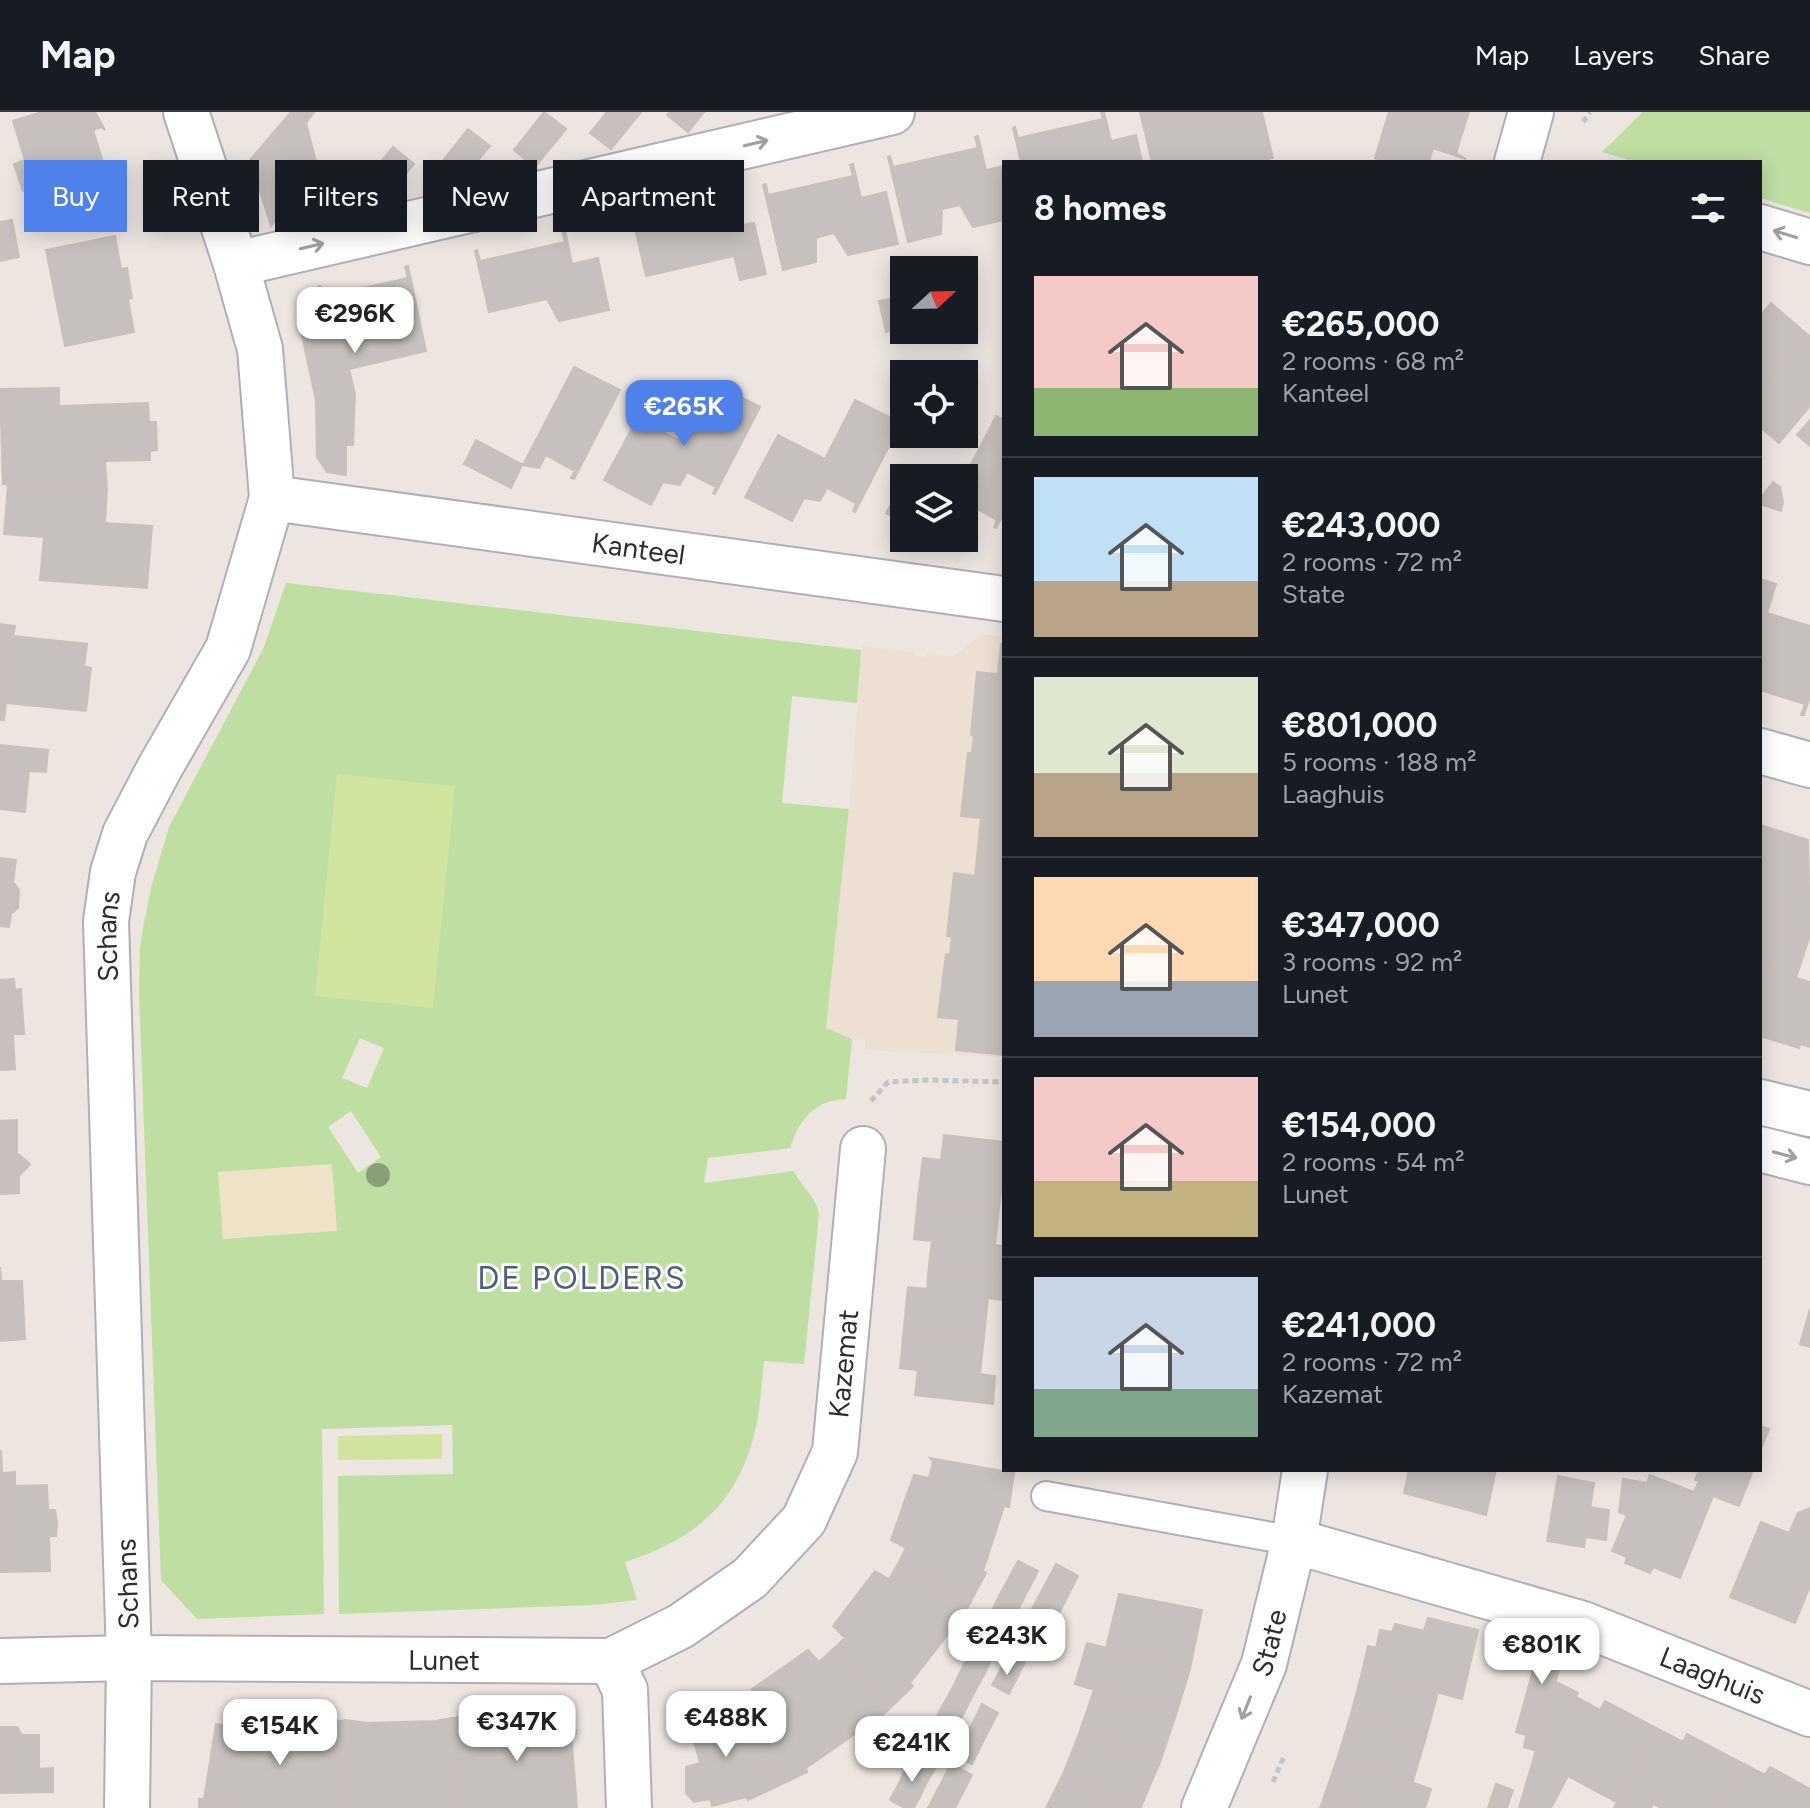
<!DOCTYPE html>
<html lang="en">
<head>
<meta charset="utf-8">
<style>
  :root { --surface:#171b24; --page:#242831; --text:#f1f3f6; --muted:#9ea1a6; --line:#363941; --accent:#4f81eb }
  body { margin:0; font-family:Figtree,sans-serif; background:var(--page); color:var(--text); height:100vh; display:flex; flex-direction:column; font-size:30px; white-space:nowrap }
  * { box-sizing:border-box; margin:0 }
  p { font-size:26px; color:var(--muted) }
  .icon { flex:none; width:44px; height:44px; fill:none; stroke:currentColor; stroke-width:2; stroke-linecap:round; stroke-linejoin:round }
  .map { position:relative; flex:1; overflow:hidden }
  .sheet { position:absolute; left:1002px; top:48px; width:760px; height:1312px; display:flex; flex-direction:column; background:var(--surface); border-radius:0px; box-shadow:0 4px 20px #0003 }
  .sheet>* { flex:none }
  .banner { position:absolute; left:24px; top:48px; width:760px; height:72px; display:flex; gap:16px }
  .needle { width:52px; rotate:68deg }
  .buttons { position:absolute; left:890px; top:144px; display:grid; gap:16px }
  .buttons a { display:grid; place-items:center; width:88px; height:88px; border-radius:0px; background:var(--surface); box-shadow:0 4px 20px #0003; font-size:40px }
  .price { position:absolute; translate:-50% -68px; padding:0 18px; border-radius:16px; background:#fff; color:#222; font-size:26px; line-height:52px; filter:drop-shadow(0 2px 4px #0008) }
  .price::after { content:''; position:absolute; left:50%; top:48px; width:24px; height:18px; margin-left:-12px; background:inherit; clip-path:polygon(0 0,100% 0,50% 100%) }
  .price.on { background:var(--accent); color:#fff }
  ul { padding:0; list-style:none }
  li { display:flex; align-items:center; gap:24px; height:200px; padding:0 32px }
  li+li { border-top:2px solid var(--line) }
  li span { display:grid; place-items:center; flex:none; width:224px; height:160px; border-radius:0px; color:#555 }
  li>.icon { margin-inline-start:auto }
  span .icon { width:96px; height:96px; fill:#fffc; stroke-width:1 }
  li b { font-size:34px }
  h2 { display:flex; justify-content:space-between; align-items:center; height:96px; padding:0 32px; font-size:34px }
  .tag { padding:0 28px; border-radius:0px; background:var(--surface); box-shadow:0 4px 20px #0003; font-size:28px; line-height:72px }
  .tag.on { background:var(--accent); color:#fff }
  header { display:flex; align-items:center; gap:48px; box-sizing:border-box; height:112px; padding:0 40px; background:var(--surface); border-bottom:2px solid var(--line) }
  header strong { font-size:38px }
  nav { display:flex; gap:44px; margin-inline-start:auto; font-size:28px }
  .map>svg:first-child { display:block }
  .education { fill:#ede0d2 }
  .green { fill:#bfdea2; fill-rule:evenodd }
  .sand { fill:#eee3c7 }
  .pitch { fill:#d0e49f }
  .building { fill:#c6c1bc; stroke:#c8c1ba; stroke-width:2 }
  .lines { fill:none; stroke-linecap:round; stroke-linejoin:round }
  .lane-casing { stroke:#adb0b8; stroke-width:32 }
  .street-casing { stroke:#adb0b8; stroke-width:48 }
  .path { stroke:#c4c4c4; stroke-width:5; stroke-dasharray:6 4; stroke-linecap:butt }
  .lane { stroke:#fff; stroke-width:28 }
  .street { stroke:#fff; stroke-width:44 }
  .tree { fill:#899f77 }
  .oneway { stroke:#a0a0a0 }
  .labels { text-anchor:middle; dominant-baseline:central; stroke-width:6; stroke-linejoin:round; paint-order:stroke }
  .street-label { font-size:28px; fill:#2d2d2d; stroke:#fff }
  .quarter-label { font-size:32px; letter-spacing:2px; fill:#505d7a; stroke:#fff }
</style>
</head>
<body>
<header>
<strong>Map</strong>
<nav><a>Map</a><a>Layers</a><a>Share</a></nav>
</header>
<div class="map">
<svg width="1810" height="1696" viewBox="0 0 1810 1696">
  <rect width="100%" height="100%" fill="#ede6e0"/>
  <path class="education" d="M982,522L1004,525V945L865,938V928L852,927L826,917L849,697L862,534L915,540V544L925,545L926,541L953,545Z"/>
  <path class="green" d="M1643,0H1810V101L1760,86V50H1635L1602,40Z
    M286,471L861,538L857,591L792,584L782,691L849,697L826,916L852,927L846,987C814,988 799,1008 790,1036L708,1046L704,1071L794,1059C801,1075 817,1085 819,1103L804,1252L764,1249C761,1277 760,1307 751,1334C731,1399 687,1430 625,1450L637,1488L595,1493L339,1502L338,1364L453,1362L452,1313L322,1317L324,1502L197,1507L161,1468L139,882L140,835L144,811L151,776L169,715L264,535ZM360,926L384,936L367,976L342,966ZM351,999L381,1045L358,1061L328,1015Z"/>
  <path class="sand" d="M332,1052L337,1119L223,1127L218,1060Z"/>
  <path class="pitch" d="M337,662L455,674L433,896L315,884Z
    M442,1322V1347L338,1348V1324Z"/>
  <path class="building" d="M42,0H95L105,18L101,15L93,18L103,50L53,65L54,73L23,79L14,52L25,48L13,9Z
    M291,0H314L306,11L317,53L340,71L310,109L289,91L271,114L250,48Z
    M544,0L566,17L535,55L514,38Z
    M607,0H641L611,37L590,21Z
    M670,0H704L688,20L667,3Z
    M1101,0H1104L1111,29L1136,23L1142,50H1021L1013,16L1015,15L1018,26L1103,7Z
    M1140,0H1262L1273,46L1255,50H1152Z
    M1389,0H1469L1456,41L1466,47L1433,36L1429,50H1388L1375,46Z
    M468,17L490,34L459,72L438,55Z
    M978,24L986,58L1004,54V108L973,115L960,93L942,97L941,122L908,130L888,45L890,44L893,55L978,36L975,25Z
    M393,35L414,52L384,90L362,73Z
    M853,52L861,86L886,80L898,132L848,143L834,121L816,126V150L783,158L763,73L766,72L768,83L853,64L850,53Z
    M719,83L729,116L754,111L766,162L740,168L734,144L646,164L632,103L636,114L722,94Z
    M12,108L19,145L0,149V110Z
    M565,118L572,152L598,146L609,198L559,209L547,187L489,200L475,139L477,138L480,149L565,130L562,119Z
    M115,124L121,157L127,156L132,186L128,187L134,220L65,234L46,138Z
    M408,154L426,239L349,257L355,282L353,333H346V363L327,360L317,345L316,289L300,214L325,208L318,175L320,174L323,185L408,166L405,155Z
    M904,184V216L886,220L879,189Z
    M1771,191L1807,222L1760,280V204Z
    M1807,222L1810,224V294L1779,331L1760,315V280Z
    M574,255L620,278L574,367L571,366L575,359L546,343L539,356L522,353L511,376L464,352L476,328L523,353Z
    M715,271L760,295L715,382L713,381L716,375L687,360L680,373L663,370L651,393L604,368L637,307L684,331Z
    M59,276V294L148,291L149,310H156L157,338L150,339V348L105,349L107,377L3,372L0,277Z
    M855,288L901,311L855,400L853,399L856,391L827,376L820,389L804,386L792,409L745,385L778,323L825,347Z
    M996,304L1004,308V401L996,416L994,415L997,408L968,392L964,400V366Z
    M1810,308V334L1797,323Z
    M1773,370L1780,375L1783,390L1781,399L1760,392V387Z
    M8,373L107,377L105,411L152,414L147,476L40,468L44,425L4,422Z
    M899,377L904,380V411L886,401Z
    M1760,467L1776,472L1767,501L1810,514V584L1804,603H1801L1805,592L1760,578Z
    M0,512L15,514L13,524L87,532L84,554L91,556L86,599L6,591L4,608H0Z
    M1001,532H1004V943L956,938L959,907L938,905L946,842H950L952,825L947,824L954,761L975,764L981,706L961,704L968,641H972L974,624L971,623L977,560L998,562Z
    M0,633L48,638L46,660L29,659L25,700L0,697Z
    M1760,713L1808,728L1778,824L1760,818Z
    M1808,728L1810,822L1807,833L1778,824Z
    M0,746L16,748L13,770L19,778L18,796L11,802L9,815L0,814Z
    M1760,818L1778,824L1760,880Z
    M1778,824L1807,833L1796,866L1810,870V935L1800,932L1799,936L1760,924V880Z
    M14,867L15,878L21,877L24,922H13L15,957L0,958V868Z
    M17,1008V1041L30,1052L19,1064V1081L0,1082V1009Z
    M944,1023L1004,1030V1058L999,1096L918,1086L923,1046L941,1048Z
    M918,1086L999,1096L995,1133L1004,1134V1162L929,1153L932,1129L914,1127Z
    M929,1153L1004,1162V1188L988,1186L984,1225L904,1215L908,1175L927,1177Z
    M0,1155L1,1169H22L25,1227L0,1229Z
    M1810,1197V1235L1800,1232Z
    M904,1215L984,1225L980,1262L995,1264L993,1292L915,1283L918,1258L900,1256Z
    M1760,1314L1769,1317L1760,1339Z
    M1,1338L2,1361L15,1360V1374L47,1373L48,1398H55L57,1411L56,1424H49L50,1459L0,1460Z
    M930,1346L1014,1361L1009,1395L1004,1394L983,1459L986,1461L970,1491L898,1452L906,1436L891,1428L914,1363L929,1366L933,1350Z
    M1409,1358H1496L1486,1403L1404,1381Z
    M1699,1358H1753L1739,1394L1713,1384L1680,1466L1653,1455L1650,1461L1625,1451L1627,1445L1612,1439L1627,1403L1619,1400L1623,1367L1647,1371L1650,1363L1694,1380L1699,1369L1695,1368Z
    M1558,1364L1594,1371L1584,1435L1547,1429Z
    M1590,1395L1609,1398L1606,1428L1586,1425Z
    M1810,1396V1474L1795,1511L1730,1485L1761,1410L1789,1421L1798,1401Z
    M1018,1449L1038,1459L1020,1494L999,1484Z
    M898,1452L970,1491L954,1519L952,1517L910,1571L913,1574L889,1597L832,1538L845,1526L833,1514L875,1459L889,1467Z
    M1056,1452L1078,1464L1049,1521L1025,1510Z
    M1119,1482L1202,1498L1190,1557L1106,1536Z
    M999,1484L1020,1494L1011,1512L991,1501Z
    M991,1501L1011,1512L1001,1530L981,1519Z
    M1428,1506L1478,1518L1462,1587L1362,1560L1368,1534L1376,1536L1380,1518L1392,1520L1395,1512L1424,1519Z
    M1025,1510L1049,1521L1035,1531L1022,1556L1006,1547Z
    M981,1519L1001,1530L992,1547L972,1537Z
    M1087,1531L1190,1557L1176,1603L1075,1572Z
    M972,1537L992,1547L983,1565L963,1554Z
    M808,1538L819,1550L832,1538L889,1597L865,1620L862,1617L806,1656L807,1660L778,1674L742,1600L758,1592L752,1577Z
    M1538,1540L1562,1546L1545,1609L1521,1602Z
    M1006,1547L1022,1556L1009,1582L992,1573Z
    M963,1554L983,1565L973,1583L954,1573Z
    M1362,1560L1438,1580L1426,1625L1351,1602Z
    M1556,1570L1578,1581L1576,1585L1600,1598L1605,1589L1658,1617L1618,1691L1568,1664L1551,1696H1519Z
    M954,1573L973,1583L964,1601L944,1591Z
    M1094,1578L1176,1603L1160,1650L1080,1619Z
    M944,1591L964,1601L955,1619L934,1609Z
    M720,1592L726,1607L742,1600L778,1674L748,1688L746,1685L712,1694L710,1687L694,1690L686,1681V1655L700,1651L686,1602Z
    M982,1592L998,1601L985,1626L969,1618Z
    M572,1600L576,1622L571,1621L577,1696H460L457,1605L478,1608L548,1605Z
    M1351,1602L1426,1625L1413,1669L1338,1644Z
    M1521,1602L1545,1609L1537,1639L1524,1635L1526,1623L1516,1620Z
    M457,1605L460,1696H348L345,1608L367,1611L436,1609Z
    M345,1608L348,1696H235L234,1686L204,1687L216,1612L241,1616L323,1613Z
    M934,1609L955,1619L945,1637L925,1627Z
    M0,1615H17L22,1623H39V1657L53,1656V1680L0,1681Z
    M1658,1617L1683,1630L1687,1622L1740,1650L1715,1696H1661L1653,1692L1651,1696H1614Z
    M969,1618L985,1626L972,1652L956,1643Z
    M1080,1619L1160,1650L1141,1695L1064,1660Z
    M925,1627L945,1637L936,1655L915,1645Z
    M914,1643L936,1655L927,1670L905,1658Z
    M1338,1644L1431,1677L1425,1696H1352L1324,1685Z
    M1740,1650L1765,1663L1770,1655L1810,1677V1696H1715Z
    M951,1652L972,1663L955,1696H928Z
    M905,1658L927,1670L920,1685L898,1673Z
    M1064,1660L1141,1695L1046,1696Z
    M1496,1672L1513,1678L1507,1696H1488Z
    M898,1673L920,1685L914,1696H905L890,1688Z
    M1324,1685L1352,1696H1320Z
    M234,1686L235,1696H199V1687Z"/>
  <g class="lines">
    <defs>
      <path id="lane" d="M1046,1384L1294,1429"/>
      <g id="street">
        <path d="M1517,50L1531,0"/>
        <path d="M1760,115L1810,130"/>
        <path d="M236,152L892,0"/>
        <path id="s1" d="M272,386L1004,487"/>
        <path d="M1760,639L1810,653"/>
        <path d="M1760,990L1810,1002"/>
        <path d="M1760,1037L1810,1050"/>
        <path id="s2" d="M1294,1429L1583,1512L1810,1602"/>
        <path id="s3" d="M0,1549L129,1546L611,1549L681,1514L750,1466L804,1408L835,1340L863,1037"/>
        <path d="M611,1549L625,1578L629,1696"/>
        <path id="s4" d="M127,1696L129,1546L106,809L113,760L125,722L159,657L228,537L272,386L260,237L236,152L186,0"/>
        <path id="s5" d="M1204,1696L1264,1552L1294,1429L1305,1358"/>
      </g>
    </defs>
    <use href="#lane" class="lane-casing"/>
    <use href="#street" class="street-casing"/>
    <path class="path" d="M1583,10L1590,0
      M871,989L888,970L928,968L1004,970
      M1273,1670L1285,1642"/>
    <use href="#lane" class="lane"/>
    <use href="#street" class="street"/>
  </g>
  <circle class="tree" cx="378" cy="1063" r="12"/>
  <defs><path id="oneway-shaft" d="M-6 0H5M1.5-3L5.5 0L1.5 3" fill="none" stroke-width="1.6" stroke-linecap="round" stroke-linejoin="round" transform="scale(2)"/></defs>
  <g class="oneway">
    <use href="#oneway-shaft" transform="translate(756 31) rotate(-13)"/>
    <use href="#oneway-shaft" transform="translate(1785 122) rotate(-163)"/>
    <use href="#oneway-shaft" transform="translate(312 134) rotate(-13)"/>
    <use href="#oneway-shaft" transform="translate(1785 1043) rotate(15)"/>
    <use href="#oneway-shaft" transform="translate(1246 1596) rotate(112)"/>
  </g>
  <g class="labels">
    <g class="street-label">
      <text stroke="none"><textPath href="#s1" startOffset="370">Kanteel</textPath></text>
      <text stroke="none"><textPath href="#s4" startOffset="872">Schans</textPath></text>
      <text stroke="none"><textPath href="#s3" startOffset="1016">Kazemat</textPath></text>
      <text transform="translate(127 1472) rotate(-92)">Schans</text>
      <text stroke="none"><textPath href="#s5" startOffset="178">State</textPath></text>
      <text stroke="none"><textPath href="#s3" startOffset="444">Lunet</textPath></text>
      <text stroke="none"><textPath href="#s2" startOffset="440">Laaghuis</textPath></text>
    </g>
    <g class="quarter-label">
      <text x="582" y="1166">DE POLDERS</text>
    </g>
  </g>
</svg>
<div class="buttons">
<a><svg class="needle" viewBox="-14 -14 28 28"><path d="M0-13l5 13h-10z" fill="#e53935"/><path d="M0 13l5-13h-10z" fill="#9ea1a6"/></svg></a>
<a><svg class="icon" aria-label="locate" viewBox="0 0 24 24"><circle cx="12" cy="12" r="6"/><path d="M12 2v4M12 18v4M2 12h4M18 12h4"/></svg></a>
<a><svg class="icon" aria-label="layers" viewBox="0 0 24 24"><path d="M12 4l9 5-9 5-9-5zM3 14l9 5 9-5"/></svg></a>
</div>
<b class="price" style="left:355px;top:243px">€296K</b>
<b class="price on" style="left:684px;top:336px">€265K</b>
<b class="price" style="left:1007px;top:1565px">€243K</b>
<b class="price" style="left:1542px;top:1574px">€801K</b>
<b class="price" style="left:726px;top:1647px">€488K</b>
<b class="price" style="left:517px;top:1651px">€347K</b>
<b class="price" style="left:280px;top:1655px">€154K</b>
<b class="price" style="left:912px;top:1672px">€241K</b>
<div class="banner">
<a class="tag on">Buy</a>
<a class="tag">Rent</a>
<a class="tag">Filters</a>
<a class="tag">New</a>
<a class="tag">Apartment</a>
</div>
<section class="sheet">
<h2>8 homes<svg class="icon" aria-label="filters" viewBox="0 0 24 24"><path d="M4 7h16M4 17h16"/><circle cx="9" cy="7" r="2"/><circle cx="15" cy="17" r="2"/></svg></h2>
<ul>
<li><span style="background:linear-gradient(#f6c9c9 70%,#8fb573 0)"><svg class="icon" aria-label="home" viewBox="0 0 24 24"><path d="M3 11l9-7 9 7M6 9v11h12V9"/></svg></span><div><b>€265,000</b><p>2 rooms · 68 m²</p><p>Kanteel</p></div></li>
<li><span style="background:linear-gradient(#bfe0f5 65%,#b9a48a 0)"><svg class="icon" aria-label="home" viewBox="0 0 24 24"><path d="M3 11l9-7 9 7M6 9v11h12V9"/></svg></span><div><b>€243,000</b><p>2 rooms · 72 m²</p><p>State</p></div></li>
<li><span style="background:linear-gradient(#dfe7d0 60%,#b9a48a 0)"><svg class="icon" aria-label="home" viewBox="0 0 24 24"><path d="M3 11l9-7 9 7M6 9v11h12V9"/></svg></span><div><b>€801,000</b><p>5 rooms · 188 m²</p><p>Laaghuis</p></div></li>
<li><span style="background:linear-gradient(#ffd9b3 65%,#9aa5b1 0)"><svg class="icon" aria-label="home" viewBox="0 0 24 24"><path d="M3 11l9-7 9 7M6 9v11h12V9"/></svg></span><div><b>€347,000</b><p>3 rooms · 92 m²</p><p>Lunet</p></div></li>
<li><span style="background:linear-gradient(#f6c9c9 65%,#c2b280 0)"><svg class="icon" aria-label="home" viewBox="0 0 24 24"><path d="M3 11l9-7 9 7M6 9v11h12V9"/></svg></span><div><b>€154,000</b><p>2 rooms · 54 m²</p><p>Lunet</p></div></li>
<li><span style="background:linear-gradient(#c9d6e8 70%,#7fa58c 0)"><svg class="icon" aria-label="home" viewBox="0 0 24 24"><path d="M3 11l9-7 9 7M6 9v11h12V9"/></svg></span><div><b>€241,000</b><p>2 rooms · 72 m²</p><p>Kazemat</p></div></li>
</ul>
</section>
</div>
</body>
</html>
